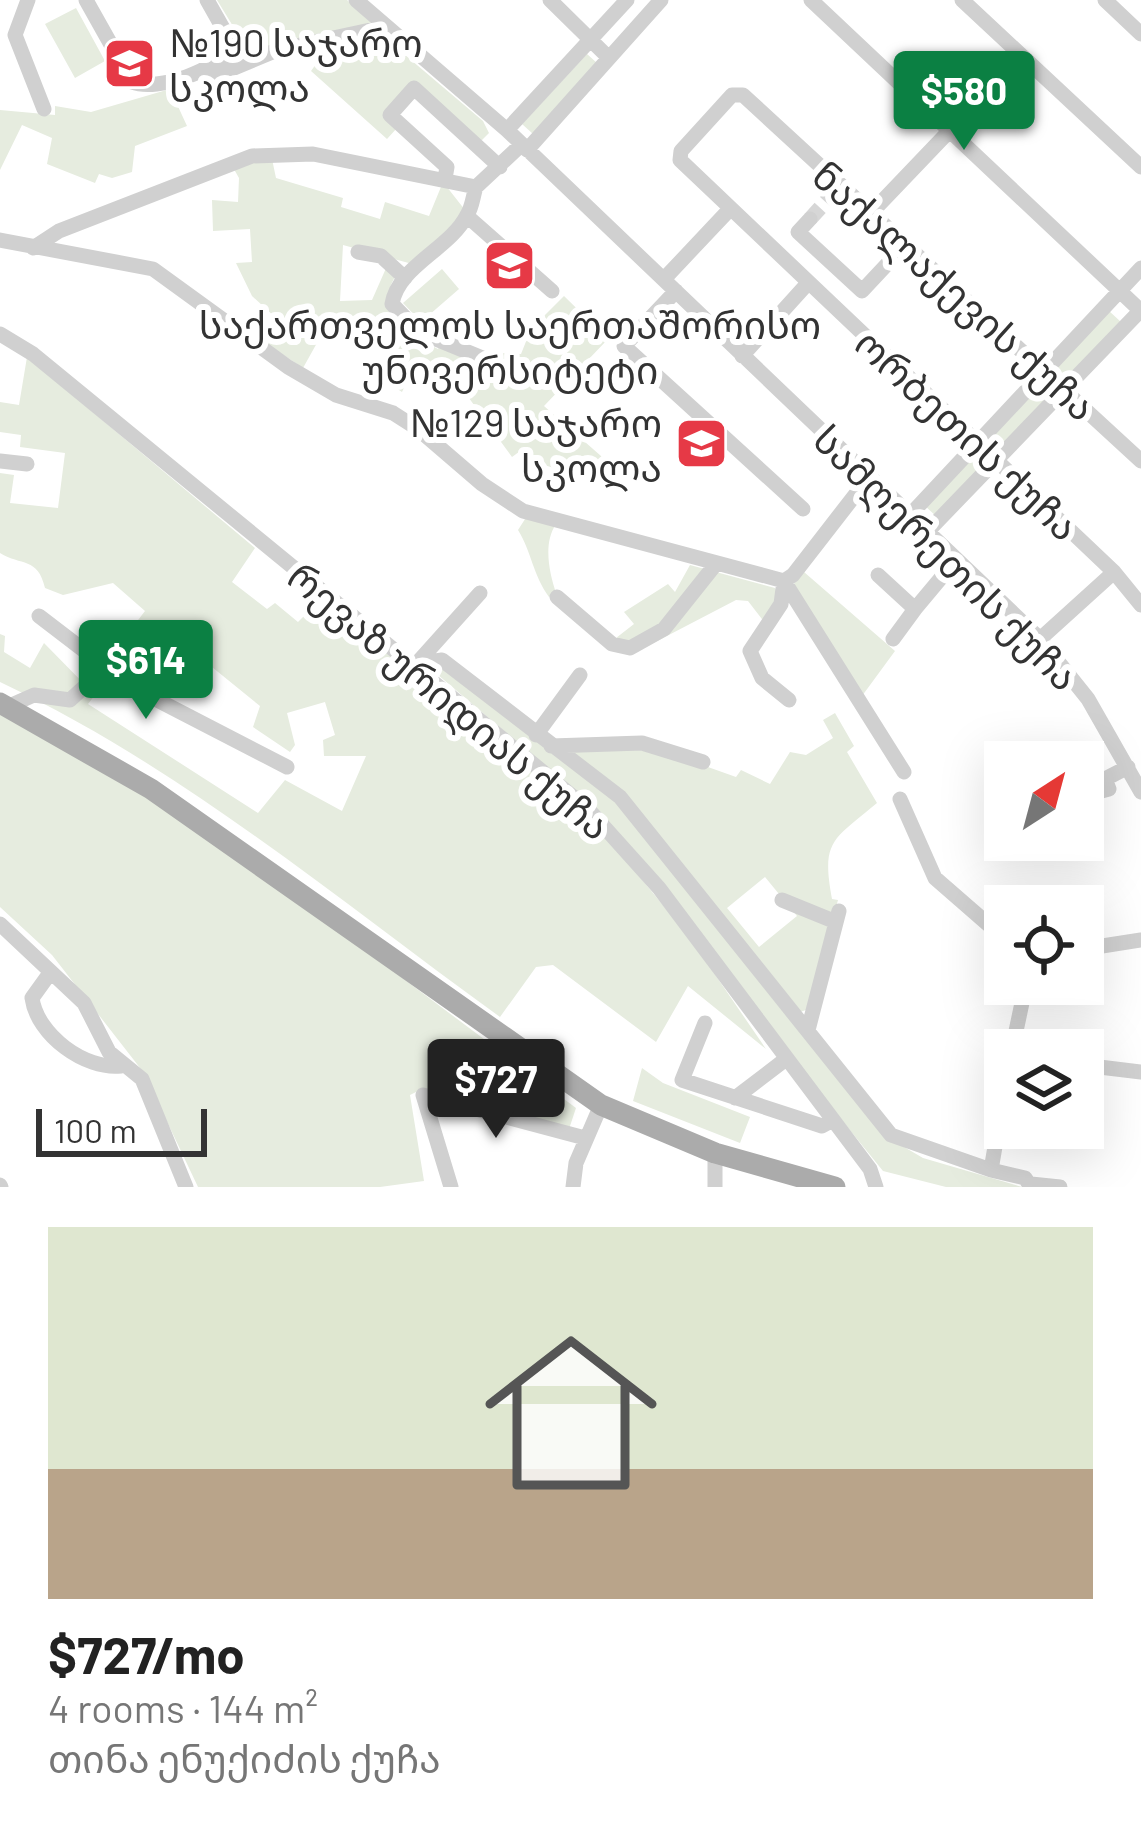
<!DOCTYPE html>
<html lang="en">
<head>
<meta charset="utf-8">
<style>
  :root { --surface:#fff; --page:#f6f6f6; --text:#222; --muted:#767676; --accent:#0b8043 }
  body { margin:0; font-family:Barlow,"Noto Sans Georgian",sans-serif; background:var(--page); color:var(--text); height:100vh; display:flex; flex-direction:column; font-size:45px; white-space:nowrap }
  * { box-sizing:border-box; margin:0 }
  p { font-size:39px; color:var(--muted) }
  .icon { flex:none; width:66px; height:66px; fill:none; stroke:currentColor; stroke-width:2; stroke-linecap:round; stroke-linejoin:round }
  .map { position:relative; height:1187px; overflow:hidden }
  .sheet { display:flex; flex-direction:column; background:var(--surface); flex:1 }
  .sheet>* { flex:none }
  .needle { width:78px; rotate:36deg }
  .buttons { position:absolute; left:984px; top:741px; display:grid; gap:24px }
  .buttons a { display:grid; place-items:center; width:120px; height:120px; border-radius:0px; background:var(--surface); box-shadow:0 12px 48px #0002; font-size:60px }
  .scale { position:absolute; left:36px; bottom:30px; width:171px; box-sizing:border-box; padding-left:12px; border:6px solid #333; border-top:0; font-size:33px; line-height:42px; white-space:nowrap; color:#333; -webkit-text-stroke:9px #fff; paint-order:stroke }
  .price { position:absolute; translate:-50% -102px; padding:0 27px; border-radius:12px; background:var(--accent); color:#fff; font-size:39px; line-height:78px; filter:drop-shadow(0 3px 6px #0008) }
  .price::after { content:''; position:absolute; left:50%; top:72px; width:36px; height:27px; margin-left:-18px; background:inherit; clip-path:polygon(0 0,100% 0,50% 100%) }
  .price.current { background:#222; color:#fff }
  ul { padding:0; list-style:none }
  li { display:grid; align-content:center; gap:24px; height:636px; padding:0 48px }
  li span { display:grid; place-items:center; height:372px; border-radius:0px; color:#555 }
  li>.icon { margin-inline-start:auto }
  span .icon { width:216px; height:216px; fill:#fffc; stroke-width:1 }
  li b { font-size:51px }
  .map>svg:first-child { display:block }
  .green { fill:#e6ecdf; fill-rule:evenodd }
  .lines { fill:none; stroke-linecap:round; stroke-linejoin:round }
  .minor-tunnel { stroke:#d6d6d6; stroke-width:15; stroke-dasharray:15 8; stroke-linecap:butt }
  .minor { stroke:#d0d0d0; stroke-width:15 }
  .major { stroke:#ababab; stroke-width:21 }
  .labels { text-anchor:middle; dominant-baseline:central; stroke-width:12; stroke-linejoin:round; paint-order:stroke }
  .poi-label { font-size:39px; fill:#333; stroke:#fff; text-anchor:start }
  .street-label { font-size:39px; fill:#333; stroke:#fff }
</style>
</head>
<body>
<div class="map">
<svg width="1141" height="1187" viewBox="0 0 1141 1187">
  <rect width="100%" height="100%" fill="#fff"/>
  <path class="green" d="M217,0H347L373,24L250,54Z
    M76,8L105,61L75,78L45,24Z
    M359,34L391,43L483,121L489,133L481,141L416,81L384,115L397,128L387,139L311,71L329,46Z
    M587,54L597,63L533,134L522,124Z
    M170,89L187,126L135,146L132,172L112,178L99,174L95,183L47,164L52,138L22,125L0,170V110L55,115V106L91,112Z
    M272,159L276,178L343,198L341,207L380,219L385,202L429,216L443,182L465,210L416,265L343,245L340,301L372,300L387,266L395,277C373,313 409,333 438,349L443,338L477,352L521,354L531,329L564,296L608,339L544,406L601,456L610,477L572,465L570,473L541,464L523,449L512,457L466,394L462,398L413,369L402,392L379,377L394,348L359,327L353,338L327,325L303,368L261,340L277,319L252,296L236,263L252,262L250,229L213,231L212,200L238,202L239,178L231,164Z
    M442,269L459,289L421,322L403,303Z
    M1108,310L1121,322L938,518L924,505Z
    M27,357L255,548L232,582L267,609L275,603L298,622L322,598L592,819L690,938L766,1049L688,986L656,1042L553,965L536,967L500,1017C338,900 181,767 0,682V634L5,636L4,652L30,668L44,643L95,695L88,704L258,813L285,780L342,811L366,756H324L323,740L335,735L325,702L287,713L295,745L290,752L253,727L260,706L191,650L170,649L149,676L112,654L145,611L113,583L63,595L45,588C38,557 21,566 0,553V473L14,475L10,503L58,508L65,453L20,447L21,435L0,432V402L19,405Z
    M527,516L556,524C543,543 549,572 556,593L549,597C533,575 532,553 518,530Z
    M690,565L775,588L779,595L765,623L748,601L736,600L640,650L607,645L634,624L624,612L668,584L675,592Z
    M804,572L895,651L862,696L792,586Z
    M431,669H445L624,806L887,1137L923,1158L1022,1187H946L883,1171L576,792Z
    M0,709L134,777L576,1108L569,1129L424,1088L410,1095L424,1181L380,1187H198L144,1073L52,955L0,907Z
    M835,713L854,746L847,752L877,803C833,840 821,840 832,899L838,900L806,1010L800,1012L650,826L565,748L663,751L736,777L741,770L770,784L790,752L806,755L833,738L823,720ZM765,877L797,916L759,947L727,908Z
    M642,1068L663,1083L750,1117L740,1143L633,1101Z"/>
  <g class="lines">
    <path class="minor-tunnel" d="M810,219L832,195"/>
    <path class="minor" d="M28,0L15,35L44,109
      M86,0L132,82C158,92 218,70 233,46L207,0
      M356,0L507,130L1040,639L1088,699L1141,792
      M550,0L609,58
      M811,0L1141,311
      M962,0L1141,167
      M1105,0L1141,34
      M210,78L277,50L375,29L381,23
      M507,130L627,0
      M527,150L661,0
      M445,179L447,167L390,115L414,88L500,167
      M476,187C473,196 472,208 467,215C450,249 398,266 392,304L419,332L492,362
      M870,214L1021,56
      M467,216L552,291
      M810,219L798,232L862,291L891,260
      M0,240L153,269L288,367L336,395L393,413L418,429L482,484L523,511L784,581L793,575L869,477
      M33,248L59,231L252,156L313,154L476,187L521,145
      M358,252L381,256L405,278
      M664,279L730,209
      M676,291L624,346L803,509
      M0,334L33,354L588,809L659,888L870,1169L876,1187
      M742,356L808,283
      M0,461L27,464
      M1141,461L743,95H732L681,151L680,160L1114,572L1141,605
      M910,515L1141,268
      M927,532L1141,310
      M878,575L915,609L956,560
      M784,581L904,772
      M784,581L781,604L750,651L762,678L789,700
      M557,597L612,644L630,648L664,629L715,565
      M39,616L86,652L101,675
      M893,639L915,609
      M1040,639L1114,572
      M418,662L480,593
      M416,664L442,660L620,797L891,1135L991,1170
      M7,707L34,695L70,700L94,678L109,675L287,767
      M536,735L580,675
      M551,746L642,743L703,762
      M1083,796L1109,789L1105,779L1128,767
      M900,799L935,878L1005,939
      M782,900L836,922
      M0,924L84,1003L109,1052L142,1079L186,1187
      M1083,949L1141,940
      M50,973L32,998C37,1035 85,1070 121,1066
      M705,1023L682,1080L822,1126L833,1120
      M808,1030L839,911
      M1012,1050L1026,984
      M1083,1065L1141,1072
      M1005,1088L991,1170L1025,1178L1031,1187
      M735,1098L786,1059
      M1031,1184L1060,1187
      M0,1185L1,1187
      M451,1187L423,1095L585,1138
      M573,1187L576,1163L601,1105
      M715,1187V1153"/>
    <path class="major" d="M0,703L151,789L601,1105L715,1153L835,1187"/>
  </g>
  <defs>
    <symbol id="school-square" viewBox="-11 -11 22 22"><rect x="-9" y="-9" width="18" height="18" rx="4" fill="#e63946" stroke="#fff"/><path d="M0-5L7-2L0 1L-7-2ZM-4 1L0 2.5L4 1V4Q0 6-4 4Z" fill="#fff"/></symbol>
    <symbol id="university-square" viewBox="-11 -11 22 22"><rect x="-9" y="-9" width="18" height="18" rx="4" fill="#e63946" stroke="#fff"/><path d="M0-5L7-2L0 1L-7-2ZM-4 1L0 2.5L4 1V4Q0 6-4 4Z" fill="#fff"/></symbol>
  </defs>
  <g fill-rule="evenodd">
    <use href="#school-square" x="100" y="34" width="59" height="59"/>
    <use href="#university-square" x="480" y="236" width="59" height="59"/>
    <use href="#school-square" x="672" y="414" width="59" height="59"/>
  </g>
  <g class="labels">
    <g class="poi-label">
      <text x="169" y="41">№190 საჯარო<tspan x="169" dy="45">სკოლა</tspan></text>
      <text x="510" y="323" text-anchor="middle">საქართველოს საერთაშორისო<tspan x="510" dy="45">უნივერსიტეტი</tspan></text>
      <text x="662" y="421" text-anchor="end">№129 საჯარო<tspan x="662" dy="45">სკოლა</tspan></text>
    </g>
    <g class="street-label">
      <text transform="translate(955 290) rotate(42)">ნაქალაქევის ქუჩა</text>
      <text transform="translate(968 434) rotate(43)">ორბეთის ქუჩა</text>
      <text transform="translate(947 557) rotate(45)">სამღერეთის ქუჩა</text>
      <text transform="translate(450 700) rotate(40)">რევაზ ურიდიას ქუჩა</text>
    </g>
  </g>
</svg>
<div class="buttons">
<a><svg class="needle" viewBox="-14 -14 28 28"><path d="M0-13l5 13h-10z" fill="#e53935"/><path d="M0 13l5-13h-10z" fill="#767676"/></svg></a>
<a><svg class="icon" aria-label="locate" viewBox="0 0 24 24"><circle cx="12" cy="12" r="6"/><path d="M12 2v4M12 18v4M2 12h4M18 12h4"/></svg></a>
<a><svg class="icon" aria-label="layers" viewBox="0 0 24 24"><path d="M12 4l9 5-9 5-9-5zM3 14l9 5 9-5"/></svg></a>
</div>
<div class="scale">100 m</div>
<b class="price" style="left:964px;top:153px">$580</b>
<b class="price" style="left:146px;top:722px">$614</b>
<b class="price current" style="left:496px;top:1141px">$727</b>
</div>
<section class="sheet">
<ul>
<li><span style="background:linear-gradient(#dfe7d0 65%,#b9a48a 0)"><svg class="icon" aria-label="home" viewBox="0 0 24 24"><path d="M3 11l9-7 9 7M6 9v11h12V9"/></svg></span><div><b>$727/mo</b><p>4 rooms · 144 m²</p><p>თინა ენუქიძის ქუჩა</p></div></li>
</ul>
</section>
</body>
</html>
